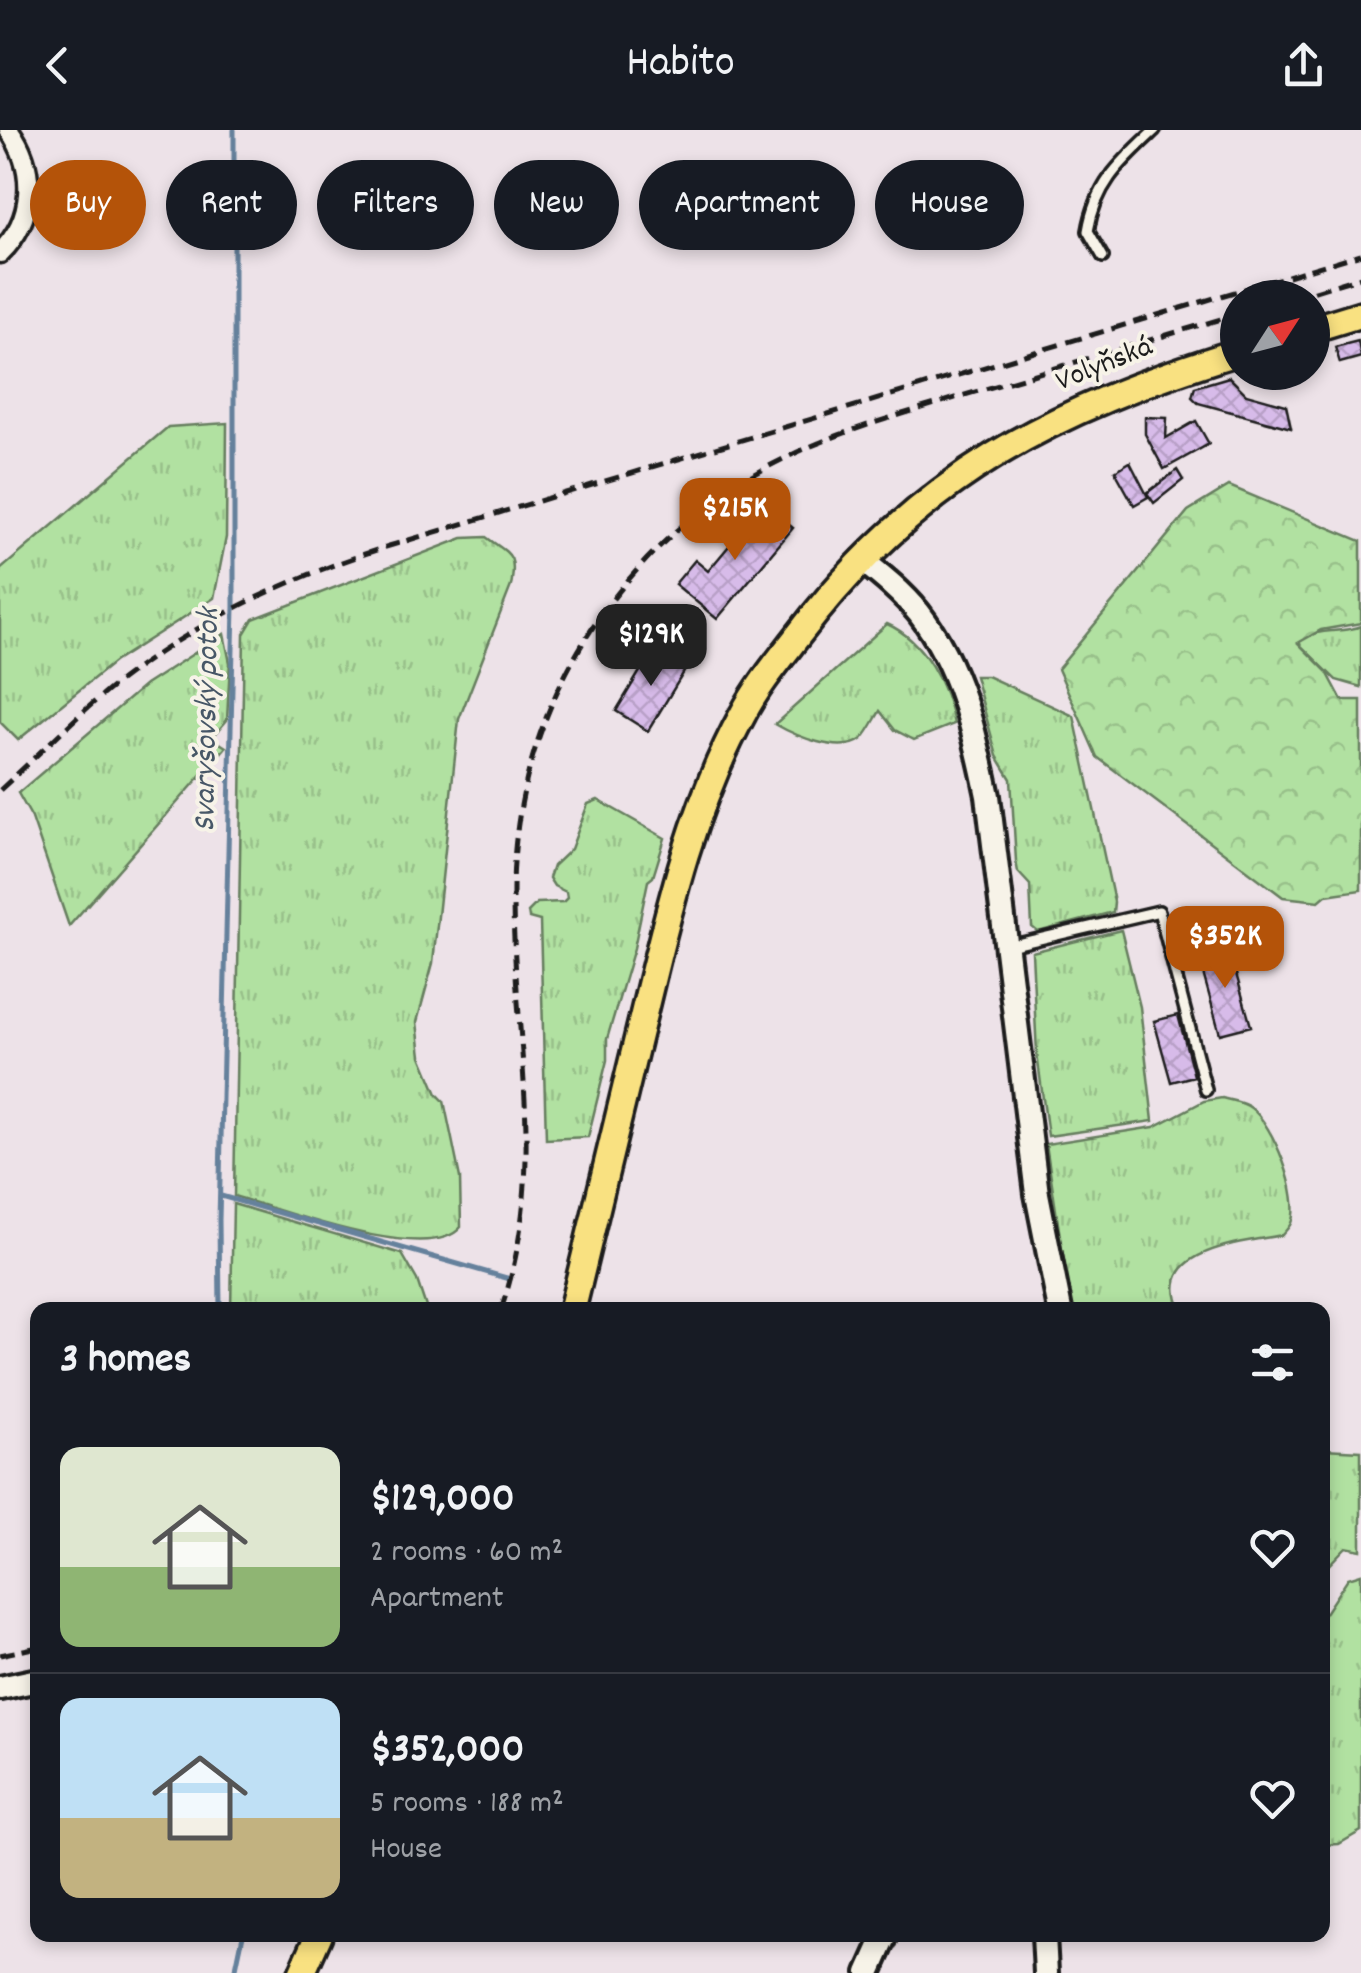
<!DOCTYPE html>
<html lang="en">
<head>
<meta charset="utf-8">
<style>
  :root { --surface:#171b24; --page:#20242c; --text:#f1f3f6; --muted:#9ea1a6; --line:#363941; --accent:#b45309 }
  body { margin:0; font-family:Dekko,sans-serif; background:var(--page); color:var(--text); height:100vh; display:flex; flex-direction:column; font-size:38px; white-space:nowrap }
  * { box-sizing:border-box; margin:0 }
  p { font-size:32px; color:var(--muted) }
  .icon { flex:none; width:55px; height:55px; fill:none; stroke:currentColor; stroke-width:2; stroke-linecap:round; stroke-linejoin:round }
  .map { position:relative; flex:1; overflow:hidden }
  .drawer { position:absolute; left:30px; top:1172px; width:1300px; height:640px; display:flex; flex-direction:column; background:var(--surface); border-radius:20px; box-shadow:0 5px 15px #0003 }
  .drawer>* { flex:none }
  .banner { position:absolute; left:30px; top:30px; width:1302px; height:90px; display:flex; gap:20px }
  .needle { width:65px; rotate:54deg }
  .fabs { position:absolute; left:1220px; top:150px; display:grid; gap:20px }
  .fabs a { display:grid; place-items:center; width:110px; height:110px; border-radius:50%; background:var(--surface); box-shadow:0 5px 15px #0003; font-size:50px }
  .price { position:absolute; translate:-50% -85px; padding:0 22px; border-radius:20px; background:var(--accent); color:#fff; font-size:32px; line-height:65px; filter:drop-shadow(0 2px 5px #0008) }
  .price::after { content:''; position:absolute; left:50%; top:60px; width:30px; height:22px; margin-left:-15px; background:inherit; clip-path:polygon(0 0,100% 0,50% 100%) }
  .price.active { background:#222; color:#fff }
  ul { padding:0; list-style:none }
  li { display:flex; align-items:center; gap:30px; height:250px; padding:0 30px }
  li+li { border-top:2px solid var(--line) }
  li span { display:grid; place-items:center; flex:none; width:280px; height:200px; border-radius:20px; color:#555 }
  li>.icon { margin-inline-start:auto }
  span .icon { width:120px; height:120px; fill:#fffc; stroke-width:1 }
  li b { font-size:42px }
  h2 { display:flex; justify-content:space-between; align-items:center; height:120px; padding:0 30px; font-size:42px }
  .chip { padding:0 35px; border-radius:45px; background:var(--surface); box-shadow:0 5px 15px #0003; font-size:35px; line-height:90px }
  .chip.active { background:var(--accent); color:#fff }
  header { display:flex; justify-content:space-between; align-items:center; height:130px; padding:0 30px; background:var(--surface); font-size:45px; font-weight:600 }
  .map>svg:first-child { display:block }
  .grass { fill:url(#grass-tufts); stroke:#667e5e; stroke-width:2.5 }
  .forest { fill:url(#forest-crowns); stroke:#667e5e; stroke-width:2.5 }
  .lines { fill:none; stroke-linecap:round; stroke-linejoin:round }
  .stream { stroke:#65819c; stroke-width:5 }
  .building { fill:url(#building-cross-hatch); stroke:#1c1c1c; stroke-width:2.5 }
  .lane-casing { stroke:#1c1c1c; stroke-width:16 }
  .street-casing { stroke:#1c1c1c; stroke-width:25 }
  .secondary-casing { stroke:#1c1c1c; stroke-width:30 }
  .primary-casing { stroke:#1c1c1c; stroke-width:32 }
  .lane { stroke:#f7f3e8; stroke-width:9 }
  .street { stroke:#f7f3e8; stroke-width:18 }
  .secondary { stroke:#f7f3e8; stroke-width:22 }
  .primary { stroke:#f9e181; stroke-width:25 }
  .rail { stroke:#1c1c1c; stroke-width:5; stroke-dasharray:15 8; stroke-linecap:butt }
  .labels { text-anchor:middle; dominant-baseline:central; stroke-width:8; stroke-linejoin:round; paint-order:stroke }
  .street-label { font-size:30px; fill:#1c1c1c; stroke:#f7f3e8 }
  .water-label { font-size:32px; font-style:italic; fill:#475767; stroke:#f7f3e8 }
</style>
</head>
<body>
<header><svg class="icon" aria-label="back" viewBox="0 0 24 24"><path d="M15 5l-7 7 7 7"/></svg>Habito<svg class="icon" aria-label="share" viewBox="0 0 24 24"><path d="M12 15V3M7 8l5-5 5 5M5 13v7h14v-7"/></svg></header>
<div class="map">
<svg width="1361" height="1843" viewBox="0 0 1361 1843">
  <defs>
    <pattern id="grass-tufts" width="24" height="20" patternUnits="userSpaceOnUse" patternTransform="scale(2.5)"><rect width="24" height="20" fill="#b1e1a1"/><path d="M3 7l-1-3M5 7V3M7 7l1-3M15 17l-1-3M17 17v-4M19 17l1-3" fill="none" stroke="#98c08a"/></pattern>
    <pattern id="forest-crowns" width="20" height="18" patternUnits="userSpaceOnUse" patternTransform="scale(2.5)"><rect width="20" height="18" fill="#b1e1a1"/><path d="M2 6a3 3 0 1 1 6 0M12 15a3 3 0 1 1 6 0" fill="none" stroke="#98c08a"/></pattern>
    <pattern id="building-cross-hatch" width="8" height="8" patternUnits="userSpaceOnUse" patternTransform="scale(2.5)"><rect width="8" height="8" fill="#d7bbe9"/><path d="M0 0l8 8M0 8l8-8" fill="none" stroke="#b8a0c7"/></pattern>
  </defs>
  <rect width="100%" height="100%" fill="#ede2e8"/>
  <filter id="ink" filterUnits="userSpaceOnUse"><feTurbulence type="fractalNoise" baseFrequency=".01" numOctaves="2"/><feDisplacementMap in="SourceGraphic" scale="20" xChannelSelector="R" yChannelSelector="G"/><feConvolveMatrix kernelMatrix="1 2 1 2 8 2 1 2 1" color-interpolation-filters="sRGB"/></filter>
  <g filter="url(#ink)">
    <path class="grass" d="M227,293L226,407L214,468L114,532L18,610L0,592V440L168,297Z
      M486,407C510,425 517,423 511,456L459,589L433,833L417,892L421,926L437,964L444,971L452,1009L460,1048L461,1097C430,1136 278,1079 234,1066L244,504L253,489L463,408Z
      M887,494C924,510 947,556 954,594L914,610L895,600L880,581C875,589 869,602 862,609C841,626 794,605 775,594Z
      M1361,496V557L1336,550L1298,513C1318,495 1339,505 1361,496Z
      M224,504L230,533L227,590L212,608L226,617L69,796L32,688L18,663L145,555Z
      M975,546H987L1074,586L1114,772L1113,782L1038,802L1032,797L1030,755L1018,742L1016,731L1011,649L997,626Z
      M598,670L665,708L653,747L648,751L634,818L607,909V930L588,1007L546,1009L540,791L529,788L528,782L537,773L563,772L567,768L566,762L554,756L549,748L553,736L571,719L588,674Z
      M1121,800L1140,877L1153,991L1048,1006L1037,924L1032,822Z
      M1222,968C1232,971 1244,972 1251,978C1273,994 1302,1067 1291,1093C1289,1098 1285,1101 1282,1105C1245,1112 1151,1119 1181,1180H1071L1046,1014L1154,997L1204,971Z
      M233,1074L402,1124L417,1150L427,1180H231Z
      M1323,1319L1361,1321V1420L1346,1417L1323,1441Z
      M1361,1444V1701L1339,1714L1323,1715V1486L1348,1448Z"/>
    <path class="forest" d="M1229,356L1361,411V493L1321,500L1298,513L1327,542L1342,570H1361V760L1326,765L1319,771L1283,767L1097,627L1058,539L1188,381Z"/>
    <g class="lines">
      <path class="stream" d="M221,1066L510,1149
        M220,1180L219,1090L234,477V0
        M235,1843L243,1805"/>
    </g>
    <path class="building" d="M1358,211L1361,227L1340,233L1335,217Z
      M1229,247L1246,264L1286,275L1291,298L1198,273L1192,267L1195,257Z
      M1145,287L1167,288L1166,308L1196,291L1209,314L1164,339L1145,304Z
      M1130,332L1148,367L1134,375L1115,341Z
      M1177,340L1183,350L1154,373L1147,363Z
      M764,374L793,398L717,489L675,454L695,430L708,441Z
      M654,518L687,537L648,601L616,581Z
      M1228,816L1251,896L1220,904L1199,829L1207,827L1205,822Z
      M1178,885L1194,946L1171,952L1154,891Z"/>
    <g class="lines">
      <defs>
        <path id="lane" d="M1103,127L1088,101C1096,53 1121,32 1155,0
          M1009,816L1159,781L1206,960
          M1170,822L1231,807"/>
        <path id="street" d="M0,123C35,89 37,39 9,0"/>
        <path id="secondary" d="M862,430C882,446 903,463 919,483C960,536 975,603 988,666L1037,1064L1060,1180
          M0,1558L38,1550
          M1044,1805L1046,1843
          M869,1843L886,1805"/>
        <path id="primary" d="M1312,199L1361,184
          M572,1180C596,1079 621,979 645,878C669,778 693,675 743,584C758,555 780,529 800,503C919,347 1053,279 1238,222
          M302,1843L319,1805"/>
      </defs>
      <use href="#lane" class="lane-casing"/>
      <use href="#street" class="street-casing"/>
      <use href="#secondary" class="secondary-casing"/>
      <use href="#primary" class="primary-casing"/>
      <use href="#lane" class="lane"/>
      <use href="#street" class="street"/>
      <use href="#secondary" class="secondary"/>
      <use href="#primary" class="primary"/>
      <path class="rail" d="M1292,168L1361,147
        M0,660C37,626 73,589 112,557C196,491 288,448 389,416L1361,124
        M501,1180C550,1036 512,906 513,760C514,585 611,423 764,339C823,306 890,288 955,268C1049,240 1143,212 1238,184
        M0,1525L38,1517"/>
    </g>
  </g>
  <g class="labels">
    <g class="street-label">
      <text transform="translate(1105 236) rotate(-22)">Volyňská</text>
    </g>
    <g class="water-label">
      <text transform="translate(209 590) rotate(-89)">Svaryšovský potok</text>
    </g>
  </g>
</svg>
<div class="fabs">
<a><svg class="needle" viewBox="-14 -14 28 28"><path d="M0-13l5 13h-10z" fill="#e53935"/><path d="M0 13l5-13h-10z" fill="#9ea1a6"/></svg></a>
</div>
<b class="price" style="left:735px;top:433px">$215K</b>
<b class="price active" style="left:651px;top:559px">$129K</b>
<b class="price" style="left:1225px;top:861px">$352K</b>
<div class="banner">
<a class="chip active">Buy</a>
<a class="chip">Rent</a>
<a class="chip">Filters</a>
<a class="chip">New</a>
<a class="chip">Apartment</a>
<a class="chip">House</a>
</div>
<section class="drawer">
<h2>3 homes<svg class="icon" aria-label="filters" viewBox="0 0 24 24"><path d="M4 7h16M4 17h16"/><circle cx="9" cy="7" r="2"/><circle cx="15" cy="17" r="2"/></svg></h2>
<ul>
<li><span style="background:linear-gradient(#dfe7d0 60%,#8fb573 0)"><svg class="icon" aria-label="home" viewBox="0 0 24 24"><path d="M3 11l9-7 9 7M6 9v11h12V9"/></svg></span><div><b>$129,000</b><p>2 rooms · 60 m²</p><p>Apartment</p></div><svg class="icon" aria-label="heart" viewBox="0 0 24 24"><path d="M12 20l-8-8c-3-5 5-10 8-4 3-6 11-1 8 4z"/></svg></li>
<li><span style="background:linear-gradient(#bfe0f5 60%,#c2b280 0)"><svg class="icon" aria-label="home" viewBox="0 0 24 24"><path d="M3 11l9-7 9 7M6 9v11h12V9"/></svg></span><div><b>$352,000</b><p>5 rooms · 188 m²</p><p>House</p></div><svg class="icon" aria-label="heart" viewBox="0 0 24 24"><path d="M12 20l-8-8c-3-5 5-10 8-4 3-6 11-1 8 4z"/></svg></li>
</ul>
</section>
</div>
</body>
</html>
